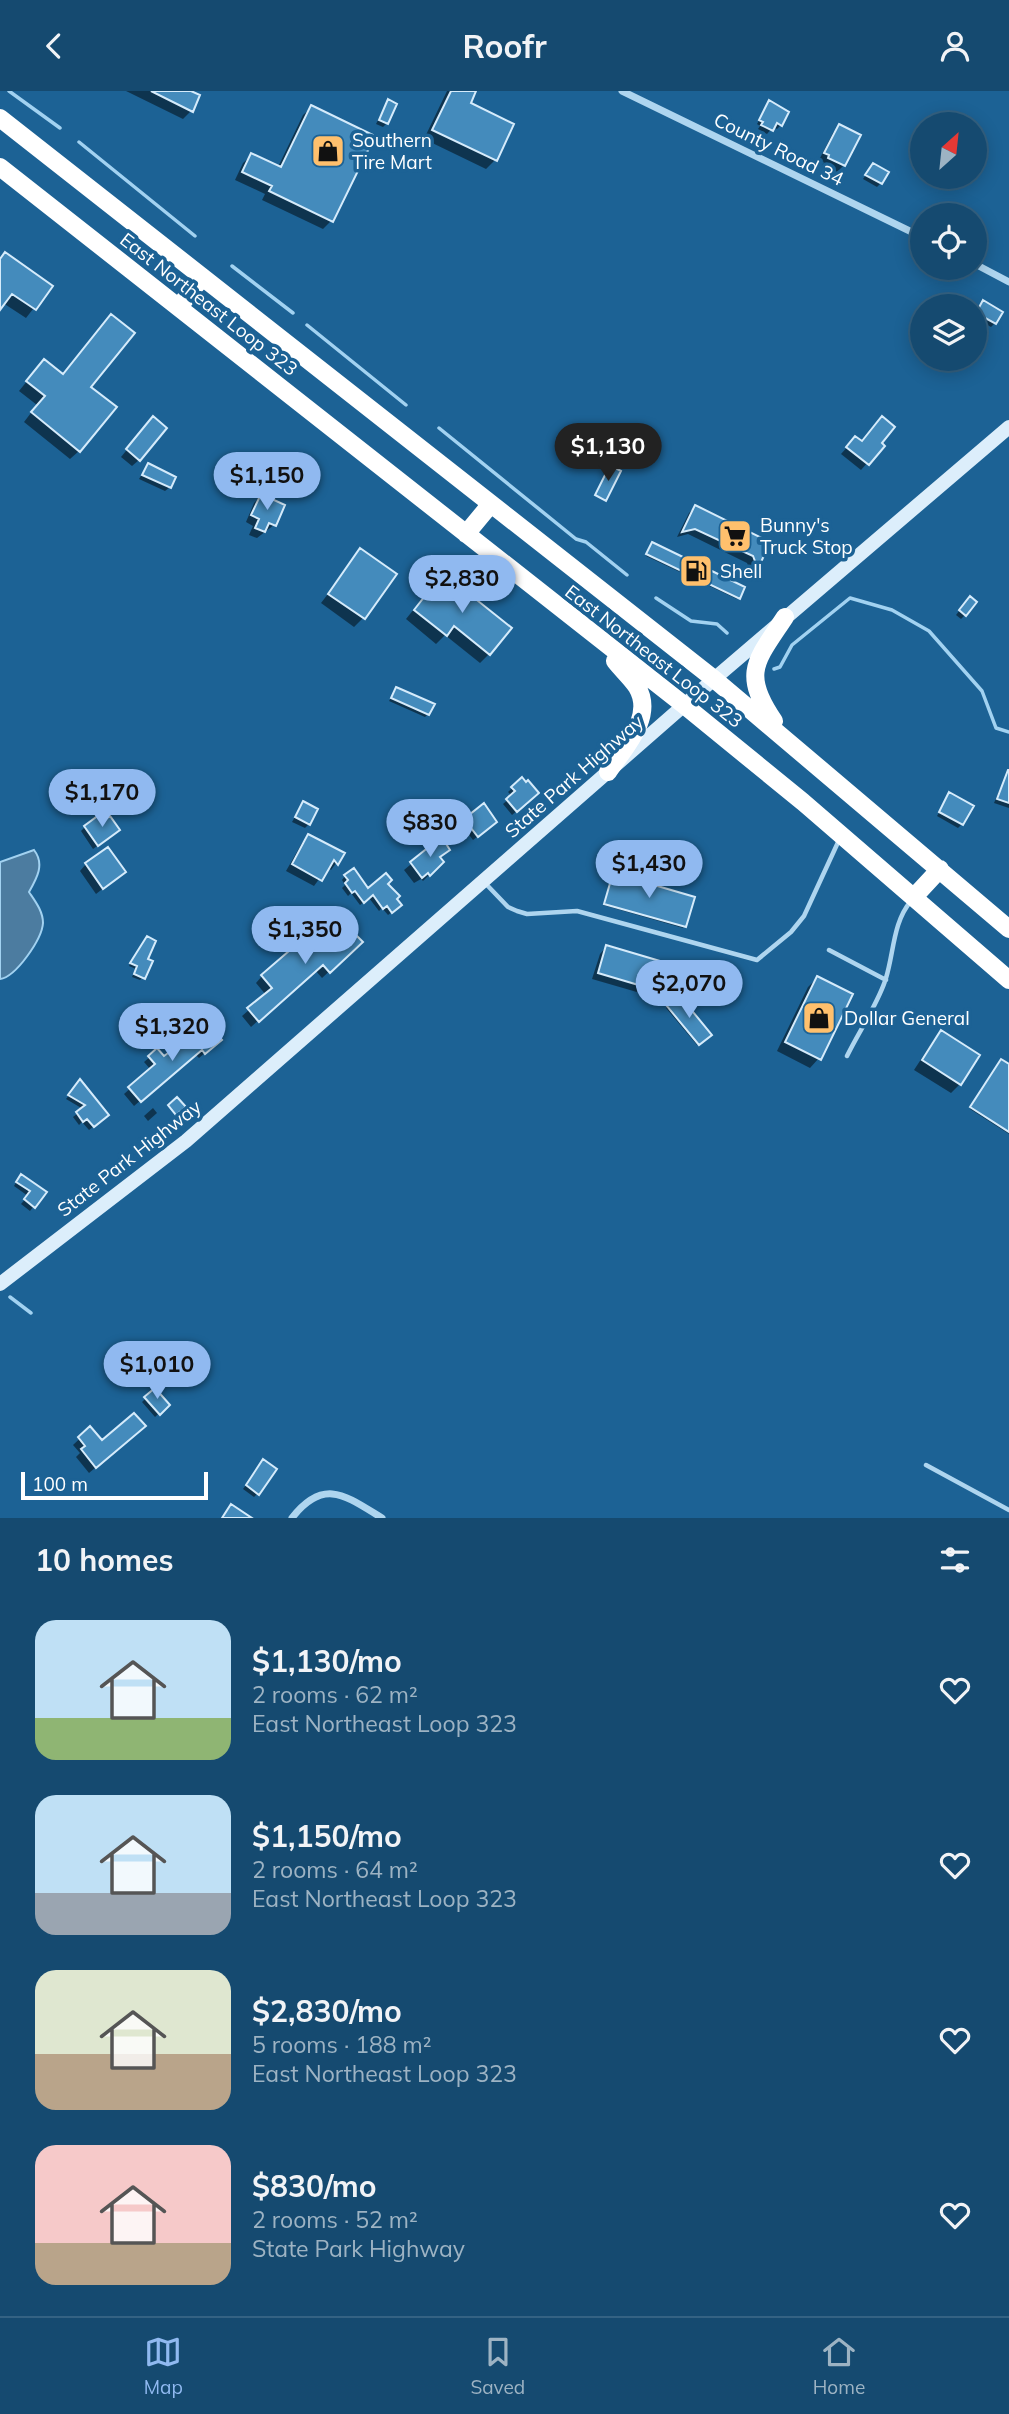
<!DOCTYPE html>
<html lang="en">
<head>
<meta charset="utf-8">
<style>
  :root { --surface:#154a70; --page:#225478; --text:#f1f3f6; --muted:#9db3c3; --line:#346283; --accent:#90b9f0 }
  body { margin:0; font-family:Mulish,sans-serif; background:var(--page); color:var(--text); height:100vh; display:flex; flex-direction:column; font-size:26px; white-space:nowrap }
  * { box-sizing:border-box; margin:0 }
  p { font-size:23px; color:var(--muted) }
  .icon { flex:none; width:38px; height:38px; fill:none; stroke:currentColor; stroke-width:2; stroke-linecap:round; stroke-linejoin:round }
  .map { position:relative; height:1427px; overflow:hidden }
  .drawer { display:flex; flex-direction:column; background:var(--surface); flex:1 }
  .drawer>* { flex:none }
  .needle { width:46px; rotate:27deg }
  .tools { position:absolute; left:910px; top:21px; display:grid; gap:14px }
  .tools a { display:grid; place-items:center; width:77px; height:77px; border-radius:50%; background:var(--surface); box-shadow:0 4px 18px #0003,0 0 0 2px var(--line); font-size:35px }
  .scale { position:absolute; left:21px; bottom:18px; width:187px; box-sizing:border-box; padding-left:7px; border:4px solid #fff; border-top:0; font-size:19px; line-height:24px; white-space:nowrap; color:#fff; -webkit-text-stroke:5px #1c6295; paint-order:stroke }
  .price { position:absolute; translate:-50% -60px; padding:0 16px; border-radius:24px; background:var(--accent); color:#111; font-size:23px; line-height:46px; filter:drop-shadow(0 2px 4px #0008) }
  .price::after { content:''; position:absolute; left:50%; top:42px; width:21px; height:16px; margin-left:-10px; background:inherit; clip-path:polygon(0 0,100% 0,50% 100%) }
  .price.on { background:#222; color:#fff }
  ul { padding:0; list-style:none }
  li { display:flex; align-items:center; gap:21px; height:175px; padding:0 35px }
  li span { display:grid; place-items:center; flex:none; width:196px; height:140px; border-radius:21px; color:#555 }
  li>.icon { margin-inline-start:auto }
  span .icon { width:84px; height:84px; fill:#fffc; stroke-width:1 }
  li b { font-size:30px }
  h2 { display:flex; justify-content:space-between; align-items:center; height:84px; padding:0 35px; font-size:30px }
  header { display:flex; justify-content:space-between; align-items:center; height:91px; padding:0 35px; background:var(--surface); font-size:32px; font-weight:700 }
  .tabs { display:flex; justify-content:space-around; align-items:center; height:98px; border-top:2px solid var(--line); background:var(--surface); font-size:19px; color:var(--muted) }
  .tabs a { display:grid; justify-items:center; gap:4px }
  .tabs .on { color:var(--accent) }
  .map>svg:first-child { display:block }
  .water { fill:#4c7ca0; stroke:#a2d2f1; stroke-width:2 }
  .shadow { fill:#0007 }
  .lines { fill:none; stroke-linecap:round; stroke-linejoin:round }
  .stream { stroke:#a2d2f1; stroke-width:3.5 }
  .building { fill:#448bbc; stroke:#d5ebfb; stroke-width:2 }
  .lane { stroke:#aed5ef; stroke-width:4.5 }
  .street { stroke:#aed5ef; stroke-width:7 }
  .secondary { stroke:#dceefb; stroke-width:14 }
  .highway { stroke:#fff; stroke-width:18 }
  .labels { text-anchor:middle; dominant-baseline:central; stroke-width:7; stroke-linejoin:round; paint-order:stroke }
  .poi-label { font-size:19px; fill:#fff; stroke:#1c6295; text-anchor:start }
  .street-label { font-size:19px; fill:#fff; stroke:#1c6295 }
</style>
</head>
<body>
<header><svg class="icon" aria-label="back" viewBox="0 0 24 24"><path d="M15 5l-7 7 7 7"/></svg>Roofr<svg class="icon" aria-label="person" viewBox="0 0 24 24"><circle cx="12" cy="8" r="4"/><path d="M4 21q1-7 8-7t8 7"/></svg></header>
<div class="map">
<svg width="1009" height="1427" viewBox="0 0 1009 1427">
  <rect width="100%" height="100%" fill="#1c6295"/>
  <path class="water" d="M34,759C45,773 37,787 29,801C35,810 43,820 43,832C42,848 16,886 0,888V771Z"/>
  <path class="shadow" d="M126,0H189L191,20L183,28Z
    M447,0H474L468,13L495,69L486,78L424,48Z
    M388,10L387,32L383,36L376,33Z
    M770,11L781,34L777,38L773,36L767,43L758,38L760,35L757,33Z
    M312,16L372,46L331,130L323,138L262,109L265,103L235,89L243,72L252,64L278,76L303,24Z
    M839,35L844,74L837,81L822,74L824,71L819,69L833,42Z
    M873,74L881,92L877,96L863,88Z
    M0,168L51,195L26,227L3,212L0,216Z
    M983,212L995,232L991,236L975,227V223Z
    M103,234L89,296L79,360L70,368L24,331L37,314L19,300L36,279L62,284Z
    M147,334L139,369L132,375L121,366Z
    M861,352L879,353L882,355L861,379L841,363L849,354Z
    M148,374L170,396L165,400L139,388Z
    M261,405L274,434L257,447L249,444L253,435L246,431L254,412Z
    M695,416L768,452L756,477L751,482L747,472L688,443L677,446L689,422Z
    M651,455L738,507L737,508L646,465Z
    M361,460L394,483L363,527L354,536L321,512Z
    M434,493L489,563L480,572L445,544L436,553L406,528Z
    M966,511L965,524L961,528L956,524Z
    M397,598L428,623L425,626L389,610Z
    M521,689L533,706L512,724L503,713L512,705L508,701Z
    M1004,694L1009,696V717L994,712L1000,698Z
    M950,704L962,733L958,737L937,725Z
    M303,712L309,733L305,737L292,731Z
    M484,715L491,735L473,749L461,733Z
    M85,736L114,743L93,758L81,740Z
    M309,745L343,763L331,779L328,776L314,795L286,780L302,752Z
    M434,754L448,759L439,767L442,771L423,790L421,788L414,792L404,779Z
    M86,773L124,781L96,803L80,780Z
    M613,784L693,807L684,836L683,837L603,814Z
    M345,785L367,799L395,808L396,818L388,824L382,817L379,820L369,807L360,814L351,802L348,805L342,797L345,794L342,789Z
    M361,851L322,887L315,879L251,936L242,925L266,904L256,892L262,885L302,864Z
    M606,856L660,900L654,906L592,888L600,863Z
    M135,864L145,869L143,886L140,889L132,886L136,878L129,875Z
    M817,887L819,967L810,977L777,960L808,896Z
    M679,906L709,944L697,954L666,917Z
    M942,941L960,993L951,1002L914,979L933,950Z
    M214,954L199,967L195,963L134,1015L124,1003L151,979L144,971L157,960L164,967L182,960Z
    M1000,971L1009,975V1043L970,1018Z
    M80,991L103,1028L89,1039L82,1031L79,1034L73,1026L83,1018L66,1008Z
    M153,1017L157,1022L148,1030L144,1025Z
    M18,1088L45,1101L30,1120L21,1113L28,1105L14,1095Z
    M154,1299L168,1314L155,1326L142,1311Z
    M90,1338L102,1351L137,1342L89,1382L76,1366L80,1362L73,1354Z
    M260,1375L258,1402L254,1406L243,1398Z"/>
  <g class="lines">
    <path class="stream" d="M9,0L60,37
      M79,51L195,145
      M232,175L293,222
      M307,234L406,314
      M439,337L576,448L586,451L627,484
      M656,507L691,530L717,533L727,542
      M774,578L780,576L792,554L850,507L892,519L929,540L982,600L996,637L1009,641
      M10,1206L31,1222"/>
  </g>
  <path class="building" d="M151,0H191L200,4L193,21Z
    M451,0H476L471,12L514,33L497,70L432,39Z
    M388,8L397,13L388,33L379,29Z
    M769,9L789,21L782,35L777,32L773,40L761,34L763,31L759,29Z
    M311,14L375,45L333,131L269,100L272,95L242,81L251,62L281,76Z
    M839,33L861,44L845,75L828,67L829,64L824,62Z
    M873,72L889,81L882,93L865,84Z
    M5,161L53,195L36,219L12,203L0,219V168Z
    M983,209L1003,221L996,233L976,222Z
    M111,223L135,242L91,296L117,316L80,361L31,321L45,305L26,290L44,268L63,283Z
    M153,325L167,337L140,370L126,358Z
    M882,325L895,336L882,352L885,355L869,374L846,356L855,345L862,350Z
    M148,372L176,386L171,397L142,384Z
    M610,374L621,380L606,410L595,404Z
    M261,403L285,414L276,435L269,432L265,441L255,437L259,428L251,424Z
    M695,414L770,451L758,478L753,465L695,438L682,441Z
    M652,451L745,496L740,508L646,463Z
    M360,457L397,483L365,528L328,503Z
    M443,482L512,537L490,564L454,535L447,545L414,519Z
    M970,505L977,511L966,525L959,519Z
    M396,596L435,613L429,624L391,607Z
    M1008,679H1009V712L997,708Z
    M522,686L526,691L528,689L539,702L517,721L506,708L515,700L511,696Z
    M949,701L974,715L963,734L939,721Z
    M303,710L318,718L310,734L295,726Z
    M484,712L497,731L478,746L464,728Z
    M99,724L103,730L110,725L120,739L98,755L84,735Z
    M308,743L345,762L338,774L334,769L322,790L292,773Z
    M443,748L450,759L440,766L444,771L430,785L428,782L422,787L410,771L435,751L436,753Z
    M108,756L126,781L103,798L85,772Z
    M354,777L368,797L386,782L392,789L388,793L400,805L397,808L402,814L392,822L387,815L383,818L373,804L364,812L355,800L352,802L345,792L348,789L344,784Z
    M613,782L695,806L686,836L604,813Z
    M340,828L363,851L330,882L323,874L259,931L247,917L272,897L261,884L296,854L302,861Z
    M147,845L156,850L148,868L153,870L145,888L134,883L137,875L130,872Z
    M606,854L670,873L662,901L598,882Z
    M817,885L853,903L821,969L785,951Z
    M679,904L712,944L699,954L666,914Z
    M209,934L222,949L205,963L202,959L141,1011L128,996L155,973L148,965L157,957L164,965L179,954L182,957Z
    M941,939L980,964L961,994L922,969Z
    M1001,968L1009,973V1041L970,1016Z
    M80,988L109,1024L94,1036L87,1028L83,1031L76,1021L85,1014L68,1004Z
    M177,1006L186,1016L176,1024L168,1014Z
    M21,1083L47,1101L35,1117L24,1108L30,1100L16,1091Z
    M155,1297L170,1314L160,1324L144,1306Z
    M134,1322L146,1335L96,1377L81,1358L85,1355L78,1346L90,1335L102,1349Z
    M263,1368L277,1378L259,1404L246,1394Z
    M231,1413L252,1427H222Z"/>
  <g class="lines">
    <path class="lane" d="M486,793L508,816L517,820L527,823L577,820L757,869L791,841L804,825L840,747
      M829,859L886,889
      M847,965C858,942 879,911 886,887C894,861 893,831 911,810
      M926,1374L1009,1419"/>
    <path class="street" d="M622,0L922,146
      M975,173L1009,191
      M292,1427C324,1386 346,1405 382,1427"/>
    <path class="secondary" d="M0,1193L186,1050L714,588L1009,336"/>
    <path class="highway" d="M0,27L714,588L1009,838
      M0,76L684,614L803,711L1009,889
      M179,216L202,186
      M466,443L490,414
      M774,630C741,582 756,570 785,526
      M608,681C624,657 655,626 637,596C631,587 622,579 615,570
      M914,806L940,778"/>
  </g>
  <defs>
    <symbol id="shop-square" viewBox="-11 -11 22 22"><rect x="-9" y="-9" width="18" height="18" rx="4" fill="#ffc06d" stroke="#1c6295"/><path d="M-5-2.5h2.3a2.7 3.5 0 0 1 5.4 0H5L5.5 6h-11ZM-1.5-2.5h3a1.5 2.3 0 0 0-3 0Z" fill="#111"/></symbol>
    <symbol id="supermarket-square" viewBox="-11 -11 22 22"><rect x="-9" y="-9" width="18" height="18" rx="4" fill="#ffc06d" stroke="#1c6295"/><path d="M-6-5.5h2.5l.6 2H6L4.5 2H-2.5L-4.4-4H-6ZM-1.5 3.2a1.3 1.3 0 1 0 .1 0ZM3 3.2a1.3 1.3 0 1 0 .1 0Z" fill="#111"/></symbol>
    <symbol id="fuel-square" viewBox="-11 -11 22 22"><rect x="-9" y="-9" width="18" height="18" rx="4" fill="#ffc06d" stroke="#1c6295"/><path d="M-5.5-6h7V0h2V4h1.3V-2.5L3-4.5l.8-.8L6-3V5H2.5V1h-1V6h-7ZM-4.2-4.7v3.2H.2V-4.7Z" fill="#111"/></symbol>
  </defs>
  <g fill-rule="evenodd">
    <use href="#shop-square" x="309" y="41" width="38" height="38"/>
    <use href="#supermarket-square" x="716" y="426" width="38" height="38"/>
    <use href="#fuel-square" x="677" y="461" width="38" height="38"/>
    <use href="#shop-square" x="800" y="908" width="38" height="38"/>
  </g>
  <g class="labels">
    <g class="poi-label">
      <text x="352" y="49">Southern<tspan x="352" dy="22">Tire Mart</tspan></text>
      <text x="760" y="434">Bunny's<tspan x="760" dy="22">Truck Stop</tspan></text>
      <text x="720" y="480">Shell</text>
      <text x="844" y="927">Dollar General</text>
    </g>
    <g class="street-label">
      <text transform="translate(779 58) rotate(26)">County Road 34</text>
      <text transform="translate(209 213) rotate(38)">East Northeast Loop 323</text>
      <text transform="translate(654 565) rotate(38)">East Northeast Loop 323</text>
      <text transform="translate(574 685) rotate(-41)">State Park Highway</text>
      <text transform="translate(129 1067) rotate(-38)">State Park Highway</text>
    </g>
  </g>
</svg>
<div class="tools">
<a><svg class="needle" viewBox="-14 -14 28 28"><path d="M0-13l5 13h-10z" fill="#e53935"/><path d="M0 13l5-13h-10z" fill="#9db3c3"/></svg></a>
<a><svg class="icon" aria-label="locate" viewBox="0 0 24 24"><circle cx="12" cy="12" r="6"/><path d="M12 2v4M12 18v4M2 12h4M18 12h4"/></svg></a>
<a><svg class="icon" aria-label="layers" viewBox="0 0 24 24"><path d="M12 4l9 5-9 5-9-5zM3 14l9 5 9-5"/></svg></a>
</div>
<div class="scale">100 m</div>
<b class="price on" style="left:608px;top:392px">$1,130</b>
<b class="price" style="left:267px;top:421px">$1,150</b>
<b class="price" style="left:462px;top:524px">$2,830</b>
<b class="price" style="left:102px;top:738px">$1,170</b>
<b class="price" style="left:430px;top:768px">$830</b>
<b class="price" style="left:649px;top:809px">$1,430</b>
<b class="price" style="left:305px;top:875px">$1,350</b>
<b class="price" style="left:689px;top:929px">$2,070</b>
<b class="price" style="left:172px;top:972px">$1,320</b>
<b class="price" style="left:157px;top:1310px">$1,010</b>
</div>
<section class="drawer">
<h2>10 homes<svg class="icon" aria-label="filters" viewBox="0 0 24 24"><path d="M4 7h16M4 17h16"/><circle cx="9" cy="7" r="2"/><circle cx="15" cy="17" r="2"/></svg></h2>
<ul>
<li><span style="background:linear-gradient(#bfe0f5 70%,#8fb573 0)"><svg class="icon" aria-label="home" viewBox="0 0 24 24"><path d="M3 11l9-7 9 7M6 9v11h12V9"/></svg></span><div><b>$1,130/mo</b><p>2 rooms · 62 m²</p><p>East Northeast Loop 323</p></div><svg class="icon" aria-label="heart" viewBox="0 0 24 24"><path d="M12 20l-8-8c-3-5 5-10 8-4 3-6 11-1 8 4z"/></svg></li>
<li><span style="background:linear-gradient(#bfe0f5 70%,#9aa5b1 0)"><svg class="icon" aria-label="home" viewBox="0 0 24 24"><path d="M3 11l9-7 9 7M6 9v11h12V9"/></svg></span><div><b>$1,150/mo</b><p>2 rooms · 64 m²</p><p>East Northeast Loop 323</p></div><svg class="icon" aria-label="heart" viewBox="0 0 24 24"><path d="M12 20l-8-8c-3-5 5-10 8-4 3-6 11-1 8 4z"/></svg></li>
<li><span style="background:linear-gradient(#dfe7d0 60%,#b9a48a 0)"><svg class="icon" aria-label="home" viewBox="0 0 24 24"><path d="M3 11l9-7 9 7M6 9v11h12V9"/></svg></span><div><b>$2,830/mo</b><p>5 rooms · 188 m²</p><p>East Northeast Loop 323</p></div><svg class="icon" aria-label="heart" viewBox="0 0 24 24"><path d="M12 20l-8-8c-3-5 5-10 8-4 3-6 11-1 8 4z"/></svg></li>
<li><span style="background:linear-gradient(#f6c9c9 70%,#b9a48a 0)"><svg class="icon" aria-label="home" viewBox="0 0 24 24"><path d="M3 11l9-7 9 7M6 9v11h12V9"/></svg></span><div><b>$830/mo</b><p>2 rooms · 52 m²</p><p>State Park Highway</p></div><svg class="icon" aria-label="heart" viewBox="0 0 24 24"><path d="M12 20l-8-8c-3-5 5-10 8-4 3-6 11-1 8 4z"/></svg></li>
</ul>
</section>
<nav class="tabs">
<a class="on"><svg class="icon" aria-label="map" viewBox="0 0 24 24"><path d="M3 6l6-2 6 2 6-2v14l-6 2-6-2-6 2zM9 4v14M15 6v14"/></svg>Map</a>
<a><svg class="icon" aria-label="saved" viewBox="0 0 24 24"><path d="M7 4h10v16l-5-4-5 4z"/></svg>Saved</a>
<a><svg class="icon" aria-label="home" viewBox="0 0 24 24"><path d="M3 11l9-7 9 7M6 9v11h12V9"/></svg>Home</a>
</nav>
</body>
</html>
